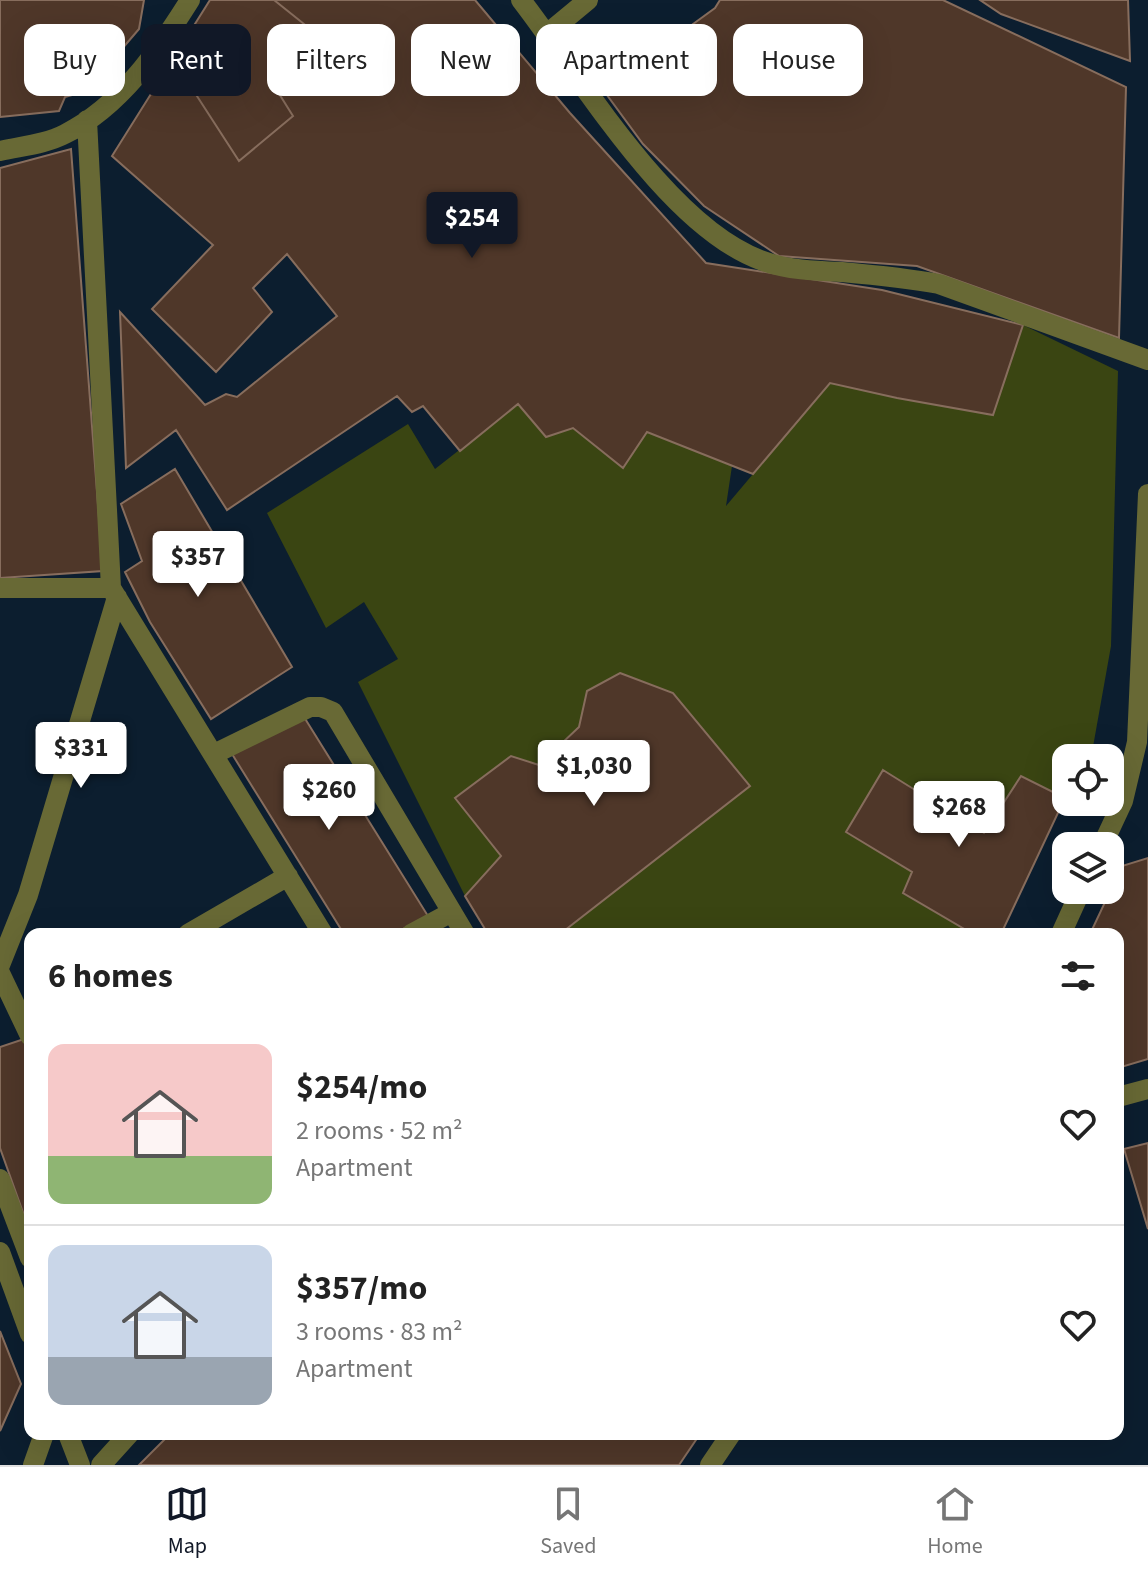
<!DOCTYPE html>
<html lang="en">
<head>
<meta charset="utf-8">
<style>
  :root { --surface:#fff; --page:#f6f6f6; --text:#222; --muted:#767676; --line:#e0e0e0; --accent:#111827 }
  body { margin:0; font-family:"Source Sans 3",sans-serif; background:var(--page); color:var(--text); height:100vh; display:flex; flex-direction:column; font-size:30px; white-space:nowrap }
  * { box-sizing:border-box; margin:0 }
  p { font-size:26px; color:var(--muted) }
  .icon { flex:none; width:44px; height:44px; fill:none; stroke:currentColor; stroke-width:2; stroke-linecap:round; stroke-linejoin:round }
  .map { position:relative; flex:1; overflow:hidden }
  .details { position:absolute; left:24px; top:928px; width:1100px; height:512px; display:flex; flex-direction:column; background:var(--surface); border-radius:16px; box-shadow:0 8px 32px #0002 }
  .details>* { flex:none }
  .hud { position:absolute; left:24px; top:24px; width:1100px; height:72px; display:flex; gap:16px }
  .buttons { position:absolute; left:1052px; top:744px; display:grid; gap:16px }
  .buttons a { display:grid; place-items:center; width:72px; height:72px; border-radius:16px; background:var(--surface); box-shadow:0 8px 32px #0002; font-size:40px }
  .price { position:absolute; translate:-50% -68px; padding:0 18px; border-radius:8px; background:#fff; color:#222; font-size:26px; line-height:52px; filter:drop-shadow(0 2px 4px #0008) }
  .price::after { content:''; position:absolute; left:50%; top:48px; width:24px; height:18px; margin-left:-12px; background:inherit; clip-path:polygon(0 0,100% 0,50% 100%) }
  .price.on { background:var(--accent); color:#fff }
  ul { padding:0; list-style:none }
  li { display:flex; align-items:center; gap:24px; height:200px; padding:0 24px }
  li+li { border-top:2px solid var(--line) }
  li span { display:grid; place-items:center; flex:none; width:224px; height:160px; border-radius:16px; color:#555 }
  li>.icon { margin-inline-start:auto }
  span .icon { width:96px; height:96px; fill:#fffc; stroke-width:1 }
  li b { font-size:34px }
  h2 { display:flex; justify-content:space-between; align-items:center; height:96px; padding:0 24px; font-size:34px }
  .tag { padding:0 28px; border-radius:16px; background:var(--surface); box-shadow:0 8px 32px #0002; font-size:28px; line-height:72px }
  .tag.on { background:var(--accent); color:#fff }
  .tabs { display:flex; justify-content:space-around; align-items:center; height:112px; border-top:2px solid var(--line); background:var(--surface); font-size:22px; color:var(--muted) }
  .tabs a { display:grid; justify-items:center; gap:4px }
  .tabs .on { color:var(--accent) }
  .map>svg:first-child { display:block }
  .green { fill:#3a4512 }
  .building { fill:#4f3729; stroke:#876d5d; stroke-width:2 }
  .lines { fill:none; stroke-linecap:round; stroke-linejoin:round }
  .minor { stroke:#686935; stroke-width:20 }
</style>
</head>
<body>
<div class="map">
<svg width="1148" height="1465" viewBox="0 0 1148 1465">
  <rect width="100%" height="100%" fill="#0c1e2f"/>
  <path class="green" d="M1023,325L1118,371L1111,646L1091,758H1066L1065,798L1021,776L984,833L846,832L912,872L903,894L973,934H560L749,786L673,693L620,673L587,691L579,727L539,765L511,756L456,798L501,856L465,896L358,682L398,659L364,602L326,628L267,513L408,424L435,469L518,404L546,437L573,428L623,468L647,432L732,466L726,506L830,383L897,398L993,415Z"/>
  <path class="building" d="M0,0H144L139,29L86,91L65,97L59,111L0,117Z
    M210,0H475L570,113L706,263L882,290L1023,325L993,415L897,398L830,383L753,474L647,432L623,468L573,428L546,437L518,404L460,451L423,406L412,412L397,396L227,510L176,430L126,468L120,312L205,405L226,394L237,397L337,316L287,254L253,288L272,312L216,372L152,309L213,245L112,156Z
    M210,0H274L319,36L279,72L286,87L278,92L293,116L239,161L173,59Z
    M720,0H943L1126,87L1119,338L917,266L779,256L704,206L643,144L579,57L617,28L667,43L715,8Z
    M980,0H1128L1130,61L1001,14Z
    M71,149L103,571L0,578V168Z
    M175,469L292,667L211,719L150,622L125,572L142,561L121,504Z
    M620,673L673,693L750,786L560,934H488L465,896L501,856L455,798L511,756L539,765L579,727L587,691Z
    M304,717L428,916L394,934H344L232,754Z
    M883,770L984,833L1021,776L1065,798L1001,934H973L903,893L912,872L846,832Z
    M1148,858V1059L1118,1068V934H1090L1122,866Z
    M24,1039L30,1055V1232L0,1148V1047Z
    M1148,1143V1229L1124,1149Z
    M0,1331L21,1384L0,1431Z
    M170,1434H700L679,1465H139Z"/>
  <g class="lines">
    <path class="minor" d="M521,0C582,79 669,228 763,261C787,270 816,271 842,272C875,275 906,278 939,284L1148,360
      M547,34L588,0
      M87,120L111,588L323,934
      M0,151C22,146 46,144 65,134C121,106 158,51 190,0
      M0,588H111
      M214,754L310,707H321L333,712L465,934
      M1102,846L1123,801L1137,742L1148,494
      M188,934L288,876
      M411,934L452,912
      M1061,934L1081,890
      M0,965L28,895L117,597
      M0,973L30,1036
      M1118,1097L1148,1089
      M0,1179L30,1258
      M0,1252L30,1334
      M68,1434L80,1465
      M33,1465L44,1434
      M101,1465L129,1434
      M710,1465L731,1434"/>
  </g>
</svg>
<div class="buttons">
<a><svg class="icon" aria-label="locate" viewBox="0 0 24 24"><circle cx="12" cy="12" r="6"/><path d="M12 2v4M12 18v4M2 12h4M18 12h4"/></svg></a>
<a><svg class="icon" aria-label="layers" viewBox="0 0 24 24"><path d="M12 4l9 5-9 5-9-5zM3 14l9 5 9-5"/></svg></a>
</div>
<b class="price on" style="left:472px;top:260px">$254</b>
<b class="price" style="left:198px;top:599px">$357</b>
<b class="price" style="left:81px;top:790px">$331</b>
<b class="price" style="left:594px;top:808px">$1,030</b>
<b class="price" style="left:329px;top:832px">$260</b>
<b class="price" style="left:959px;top:849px">$268</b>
<div class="hud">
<a class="tag">Buy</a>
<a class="tag on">Rent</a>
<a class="tag">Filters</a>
<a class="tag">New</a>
<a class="tag">Apartment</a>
<a class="tag">House</a>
</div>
<section class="details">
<h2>6 homes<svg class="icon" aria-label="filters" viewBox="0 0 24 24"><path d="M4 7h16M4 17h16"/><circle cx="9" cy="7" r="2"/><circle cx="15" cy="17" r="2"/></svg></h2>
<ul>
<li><span style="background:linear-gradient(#f6c9c9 70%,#8fb573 0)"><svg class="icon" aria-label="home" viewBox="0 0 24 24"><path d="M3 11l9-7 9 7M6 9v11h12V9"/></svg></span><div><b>$254/mo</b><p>2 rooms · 52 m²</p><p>Apartment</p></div><svg class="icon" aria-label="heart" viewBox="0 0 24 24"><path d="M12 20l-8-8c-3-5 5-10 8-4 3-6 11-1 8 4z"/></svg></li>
<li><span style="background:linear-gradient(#c9d6e8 70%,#9aa5b1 0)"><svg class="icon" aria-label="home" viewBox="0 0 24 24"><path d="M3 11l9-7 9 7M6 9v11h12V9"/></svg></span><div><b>$357/mo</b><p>3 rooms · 83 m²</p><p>Apartment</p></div><svg class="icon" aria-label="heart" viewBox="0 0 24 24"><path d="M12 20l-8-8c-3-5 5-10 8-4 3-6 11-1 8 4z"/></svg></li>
</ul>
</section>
</div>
<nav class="tabs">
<a class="on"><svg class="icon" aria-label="map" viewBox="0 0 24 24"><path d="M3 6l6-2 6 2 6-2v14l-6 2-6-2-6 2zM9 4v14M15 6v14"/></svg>Map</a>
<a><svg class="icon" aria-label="saved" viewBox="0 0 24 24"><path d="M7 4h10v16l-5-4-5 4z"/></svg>Saved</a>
<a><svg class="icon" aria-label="home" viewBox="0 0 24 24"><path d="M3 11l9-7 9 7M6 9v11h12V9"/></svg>Home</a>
</nav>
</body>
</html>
